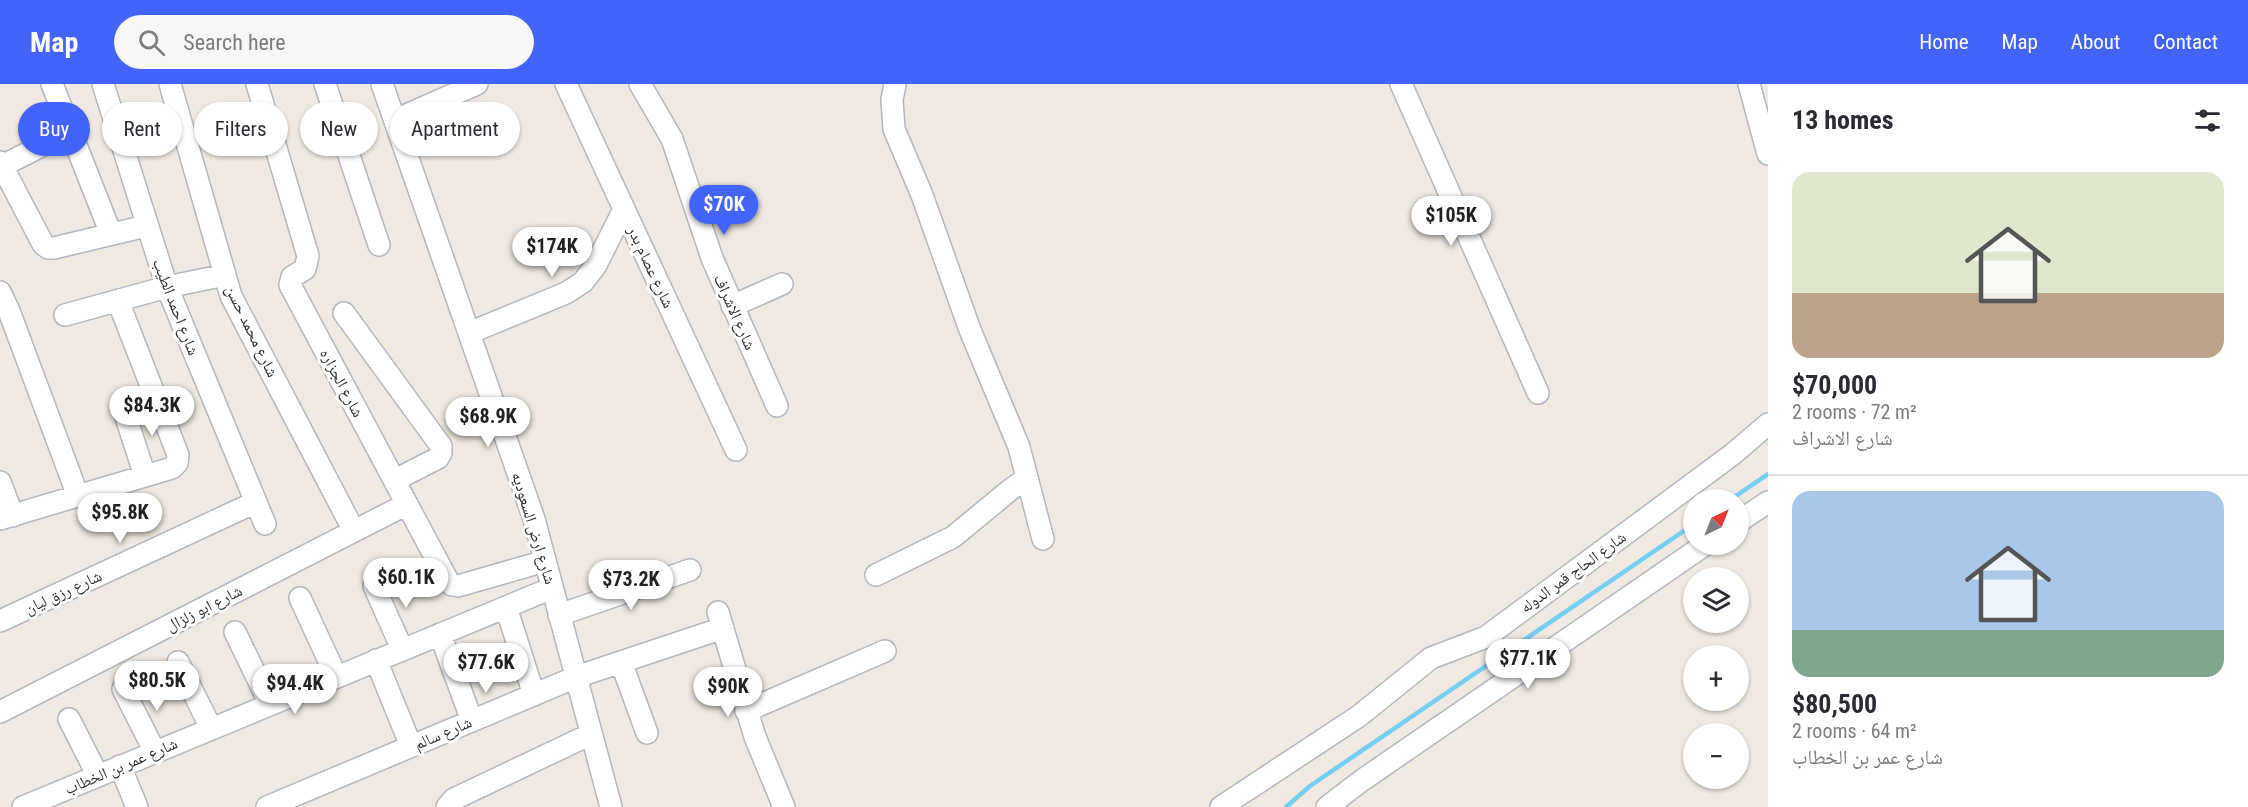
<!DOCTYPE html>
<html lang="en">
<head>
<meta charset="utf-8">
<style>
  :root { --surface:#fff; --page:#f7f7f7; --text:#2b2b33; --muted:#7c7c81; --line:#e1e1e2; --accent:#4264fb }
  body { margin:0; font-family:"Roboto Condensed","Noto Naskh Arabic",sans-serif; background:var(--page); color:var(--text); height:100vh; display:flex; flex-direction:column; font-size:22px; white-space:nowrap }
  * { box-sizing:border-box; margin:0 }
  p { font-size:20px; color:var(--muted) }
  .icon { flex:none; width:33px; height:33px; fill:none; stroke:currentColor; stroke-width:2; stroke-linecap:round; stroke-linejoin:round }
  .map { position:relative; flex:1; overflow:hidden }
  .panel { display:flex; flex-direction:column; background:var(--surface); width:480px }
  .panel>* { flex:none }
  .hud { position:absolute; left:18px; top:18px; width:570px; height:54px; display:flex; gap:12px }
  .needle { width:39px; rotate:43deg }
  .controls { position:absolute; left:1683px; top:405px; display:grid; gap:12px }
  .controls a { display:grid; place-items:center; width:66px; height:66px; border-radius:50%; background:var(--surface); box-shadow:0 2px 4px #0004; font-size:30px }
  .price { position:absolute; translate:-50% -51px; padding:0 14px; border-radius:21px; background:#fff; color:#222; font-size:20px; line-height:39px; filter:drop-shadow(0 2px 3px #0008) }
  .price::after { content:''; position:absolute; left:50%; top:36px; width:18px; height:14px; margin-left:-9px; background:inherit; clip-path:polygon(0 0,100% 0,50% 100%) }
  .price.active { background:var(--accent); color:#fff }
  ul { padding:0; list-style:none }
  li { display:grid; align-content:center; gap:12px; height:318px; padding:0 24px }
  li+li { border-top:2px solid var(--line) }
  li span { display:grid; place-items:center; height:186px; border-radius:18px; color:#555 }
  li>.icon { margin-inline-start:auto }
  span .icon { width:108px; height:108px; fill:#fffc; stroke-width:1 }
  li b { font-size:26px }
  h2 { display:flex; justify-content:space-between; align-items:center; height:72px; padding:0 24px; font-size:26px }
  .chip { padding:0 21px; border-radius:27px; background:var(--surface); box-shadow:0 2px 4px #0004; font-size:21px; line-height:54px }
  .chip.active { background:var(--accent); color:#fff }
  header { display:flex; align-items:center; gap:36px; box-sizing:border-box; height:84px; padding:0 30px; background:var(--accent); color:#fff }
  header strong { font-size:28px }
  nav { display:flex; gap:33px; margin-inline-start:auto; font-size:21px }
  .search { width:420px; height:54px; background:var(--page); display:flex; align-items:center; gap:15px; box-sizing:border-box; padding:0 21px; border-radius:33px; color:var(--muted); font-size:22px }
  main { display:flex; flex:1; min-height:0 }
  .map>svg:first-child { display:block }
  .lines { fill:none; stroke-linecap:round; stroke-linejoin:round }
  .stream { stroke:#75cff0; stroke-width:4.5 }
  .minor-casing { stroke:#b4b7c1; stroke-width:24 }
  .minor { stroke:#fff; stroke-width:21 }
  .labels { text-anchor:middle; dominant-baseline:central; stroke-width:6; stroke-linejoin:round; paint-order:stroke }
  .street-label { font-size:16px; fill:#2e2e2e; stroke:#fff }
</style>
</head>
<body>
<header>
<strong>Map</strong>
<div class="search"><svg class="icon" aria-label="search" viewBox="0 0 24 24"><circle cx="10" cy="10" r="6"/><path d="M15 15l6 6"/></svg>Search here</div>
<nav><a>Home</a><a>Map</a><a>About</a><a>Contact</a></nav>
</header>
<main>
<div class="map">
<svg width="1768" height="723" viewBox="0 0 1768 723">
  <rect width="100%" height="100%" fill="#efe9e1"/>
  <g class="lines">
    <path class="stream" d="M1730,416L1768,390
      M1286,723L1310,702L1694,440"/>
    <defs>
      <path id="minor" d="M52,0L111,150
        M103,0L167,203L265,440
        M170,0L231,212L354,447
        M257,0L308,172L305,185L292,193L290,201L448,497L452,501L458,502L545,477
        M325,0L379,161
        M382,0L534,435L611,723
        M566,0L736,366
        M640,0L672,55L712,174L777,322
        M895,0L892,16L894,45L922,111L970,246L1019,363L1043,455
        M1401,0L1538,309
        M1749,0L1768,70
        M395,36L477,0
        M0,78L43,160L48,164H54L146,142
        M0,83L71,47
        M0,208L9,227L78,412
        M732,222L782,200
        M344,229L441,362V369L438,374L395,396
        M65,231L167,203L225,191
        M469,249L566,209L583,198L596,181L624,125
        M123,324L145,392
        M0,398L13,432
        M0,435L172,384L177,379L178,371L118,217
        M1738,438L1768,418
        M876,491L953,453L1010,406L1027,394
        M374,502L402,565
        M300,514L336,592
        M506,523L534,611
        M718,528L755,653L784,723
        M559,531L690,486
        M0,537L256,418
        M235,548L270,620
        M440,550L472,637
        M376,576L411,662
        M178,578L211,644
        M621,578L647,649
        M123,605L155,668
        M746,627L885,567
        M0,628L407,420
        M69,635L98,692
        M120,682L137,723
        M23,723L552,504
        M267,723L576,593L723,544
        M447,723L454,715L591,650
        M1221,723L1359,632L1431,574L1486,553L1733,370L1768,340
        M1327,723L1361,697L1706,460"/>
    </defs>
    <use href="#minor" class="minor-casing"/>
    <use href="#minor" class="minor"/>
  </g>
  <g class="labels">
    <g class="street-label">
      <text transform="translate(651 183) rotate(65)">شارع عصام بدر</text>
      <text transform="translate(176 223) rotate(69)">شارع احمد الطيب</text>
      <text transform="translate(735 228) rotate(66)">شارع الاشراف</text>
      <text transform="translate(252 247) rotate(64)">شارع محمد حسن</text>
      <text transform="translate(342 299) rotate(62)">شارع الجزاره</text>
      <text transform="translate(534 444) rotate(73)">شارع ارض السعوديه</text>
      <text transform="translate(1573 488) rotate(-36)">شارع الحاج قمر الدوله</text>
      <text transform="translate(63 508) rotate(-25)">شارع رزق ليان</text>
      <text transform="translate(204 524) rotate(-27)">شارع ابو زلزال</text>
      <text transform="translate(443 649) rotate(-23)">شارع سالم</text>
      <text transform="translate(121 682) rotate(-23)">شارع عمر بن الخطاب</text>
    </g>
  </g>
</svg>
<div class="controls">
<a><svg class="needle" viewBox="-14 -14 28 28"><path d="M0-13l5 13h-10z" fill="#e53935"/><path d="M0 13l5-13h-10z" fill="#7c7c81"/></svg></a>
<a><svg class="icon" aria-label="layers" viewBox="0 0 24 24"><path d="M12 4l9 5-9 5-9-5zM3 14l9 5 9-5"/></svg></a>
<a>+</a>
<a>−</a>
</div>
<b class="price active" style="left:724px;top:152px">$70K</b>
<b class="price" style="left:1451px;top:163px">$105K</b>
<b class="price" style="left:552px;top:194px">$174K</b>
<b class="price" style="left:152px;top:353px">$84.3K</b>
<b class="price" style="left:488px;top:364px">$68.9K</b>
<b class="price" style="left:120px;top:460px">$95.8K</b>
<b class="price" style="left:406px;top:525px">$60.1K</b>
<b class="price" style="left:631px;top:527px">$73.2K</b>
<b class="price" style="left:1528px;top:606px">$77.1K</b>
<b class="price" style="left:486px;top:610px">$77.6K</b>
<b class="price" style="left:157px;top:628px">$80.5K</b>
<b class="price" style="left:295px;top:631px">$94.4K</b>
<b class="price" style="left:728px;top:634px">$90K</b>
<div class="hud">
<a class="chip active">Buy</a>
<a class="chip">Rent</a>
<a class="chip">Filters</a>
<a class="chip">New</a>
<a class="chip">Apartment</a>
</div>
</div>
<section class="panel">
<h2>13 homes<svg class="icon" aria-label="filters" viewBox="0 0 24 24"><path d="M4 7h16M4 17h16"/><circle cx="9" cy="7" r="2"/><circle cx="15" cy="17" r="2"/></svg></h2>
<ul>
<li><span style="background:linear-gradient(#dfe7d0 65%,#b9a48a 0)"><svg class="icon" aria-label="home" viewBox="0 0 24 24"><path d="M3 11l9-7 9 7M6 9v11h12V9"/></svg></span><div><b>$70,000</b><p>2 rooms · 72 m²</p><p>شارع الاشراف</p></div></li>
<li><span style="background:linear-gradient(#a9c7e8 75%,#7fa58c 0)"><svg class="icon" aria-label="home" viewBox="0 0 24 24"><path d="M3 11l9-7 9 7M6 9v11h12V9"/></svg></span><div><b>$80,500</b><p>2 rooms · 64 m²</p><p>شارع عمر بن الخطاب</p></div></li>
</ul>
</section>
</main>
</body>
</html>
